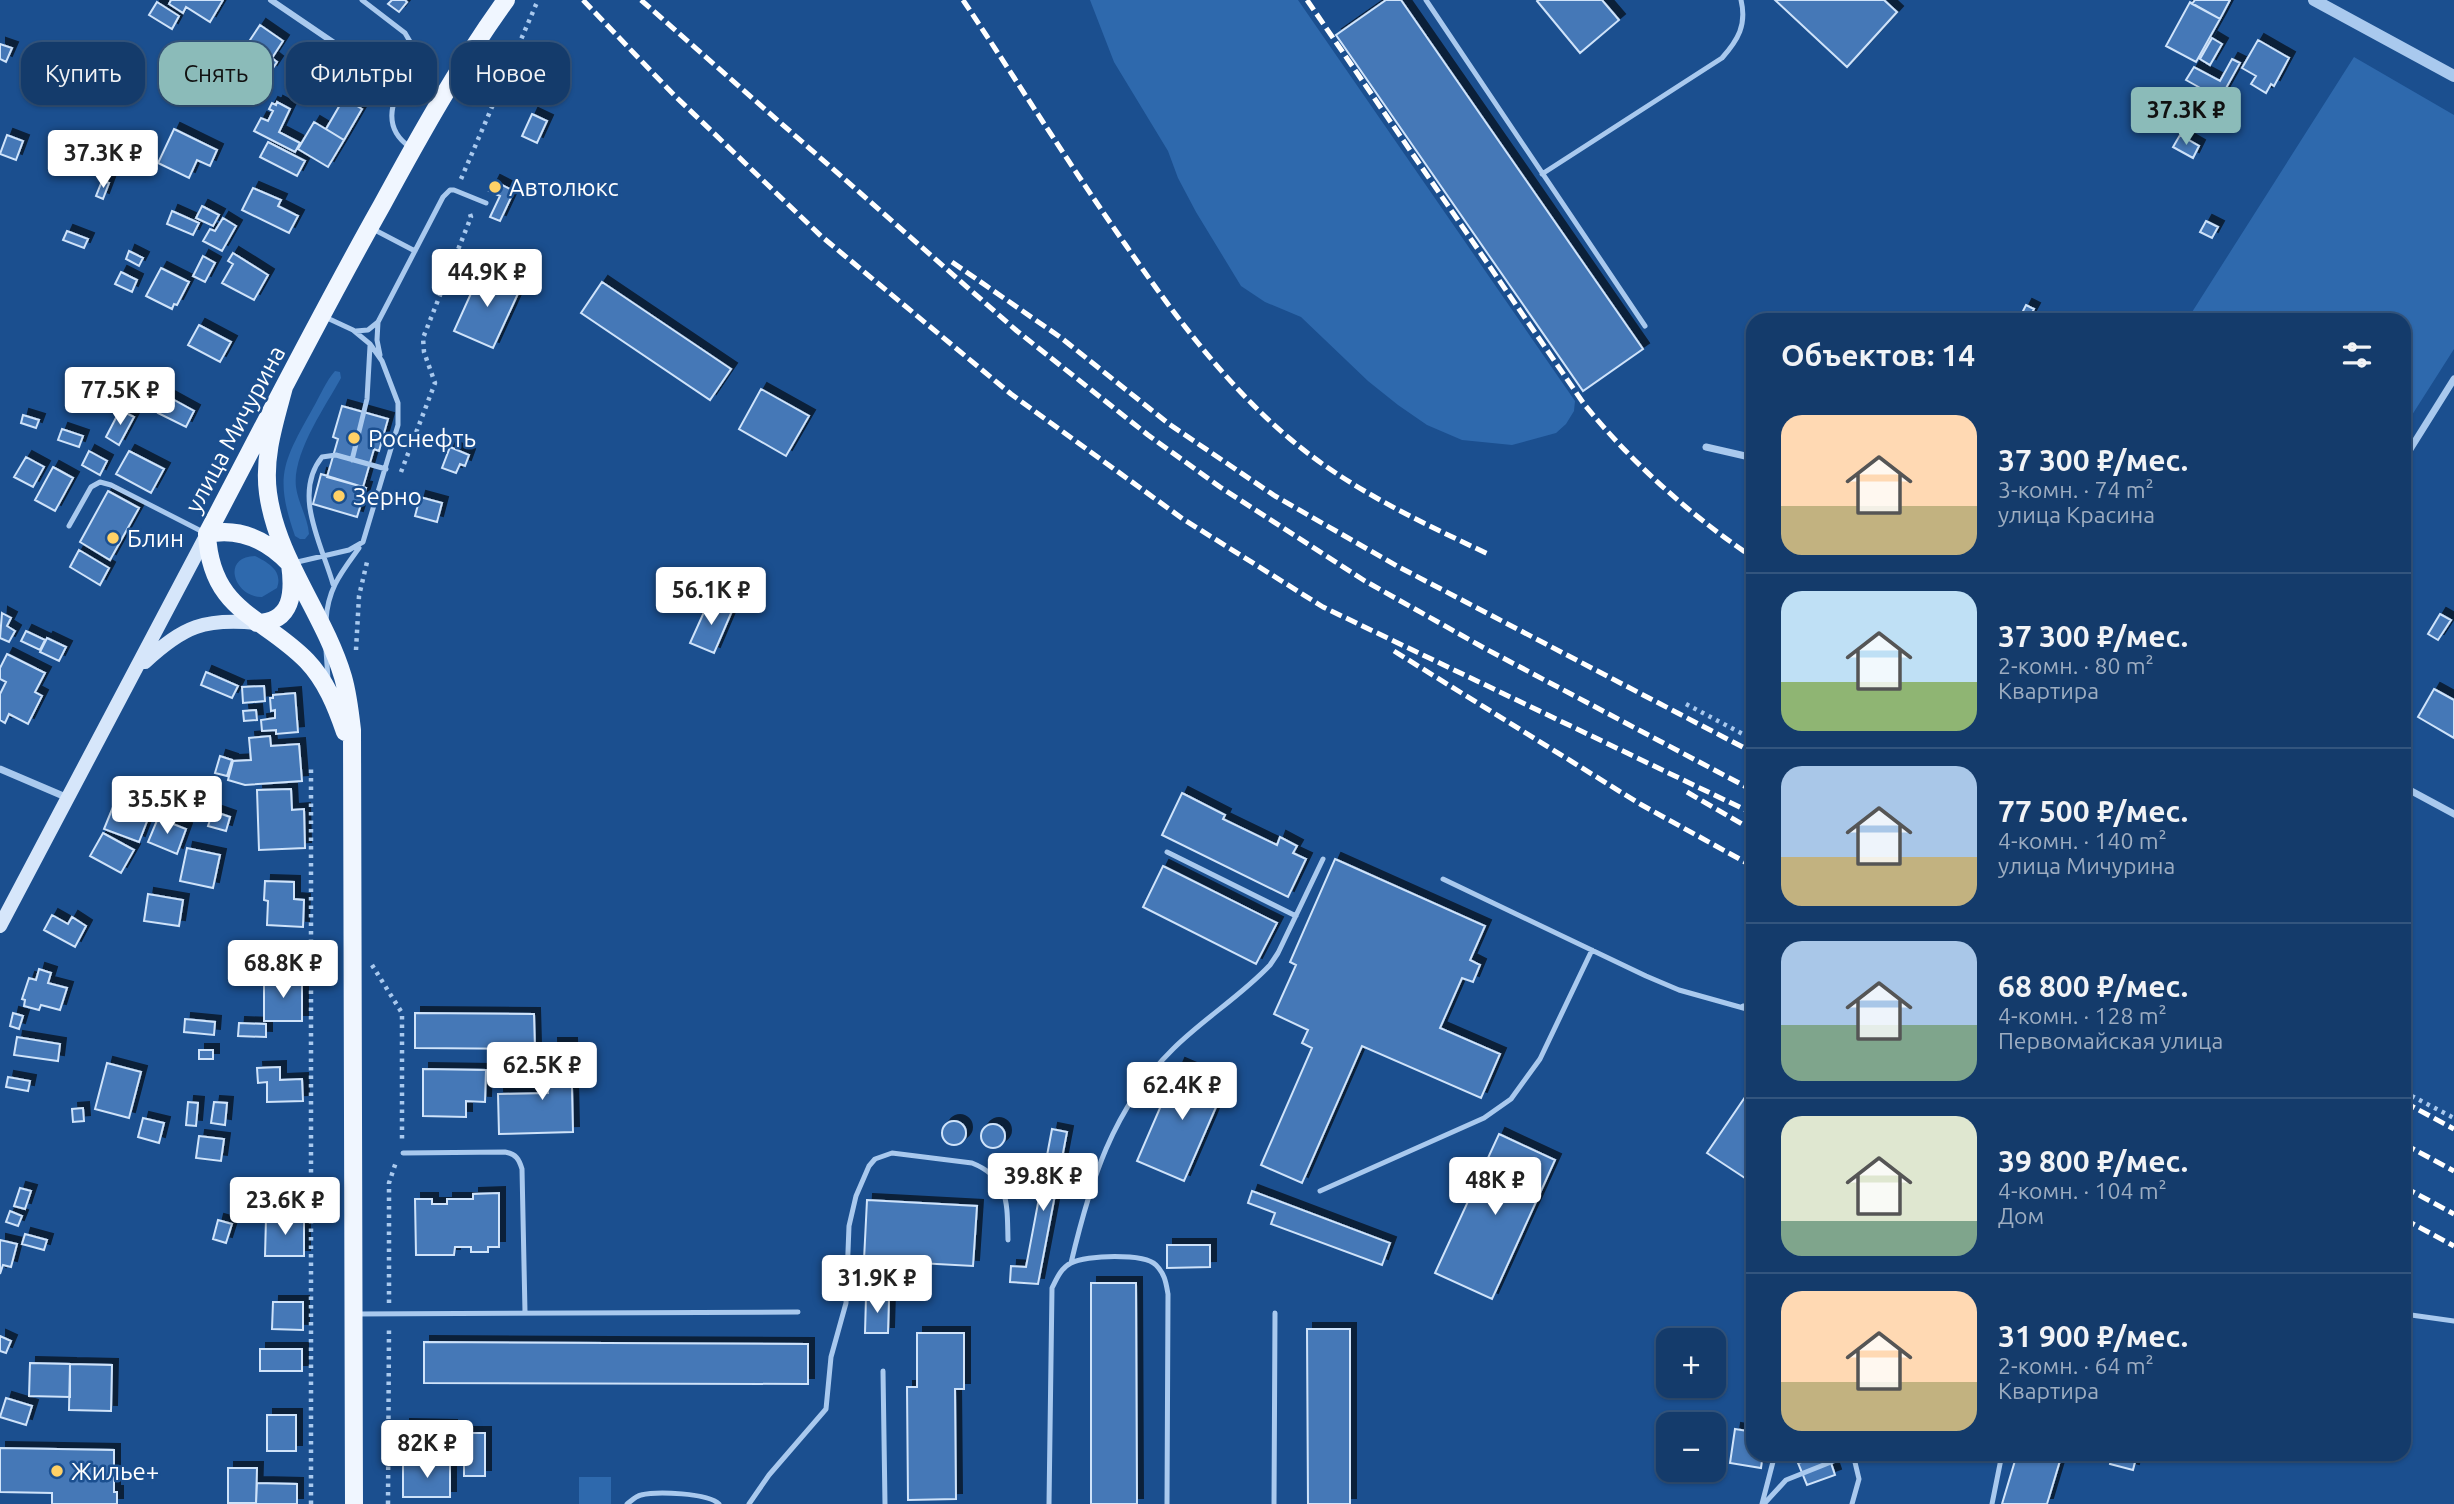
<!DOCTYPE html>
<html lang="ru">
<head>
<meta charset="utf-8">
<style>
  :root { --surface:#143b6b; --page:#1d4271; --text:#f1f3f6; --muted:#9dadc1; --line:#33557e; --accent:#8bbbb9 }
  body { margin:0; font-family:Ubuntu,sans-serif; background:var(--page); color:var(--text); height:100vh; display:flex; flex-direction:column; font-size:26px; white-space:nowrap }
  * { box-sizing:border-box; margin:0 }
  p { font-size:23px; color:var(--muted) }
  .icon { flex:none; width:38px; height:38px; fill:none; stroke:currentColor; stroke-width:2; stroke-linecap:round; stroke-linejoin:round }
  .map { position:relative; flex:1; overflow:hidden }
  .side { position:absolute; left:1746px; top:313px; width:665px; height:1148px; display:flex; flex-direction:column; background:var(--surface); border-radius:21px; box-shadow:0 2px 5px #0004,0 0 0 2px var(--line) }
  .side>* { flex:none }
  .guide { position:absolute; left:21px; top:42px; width:665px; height:63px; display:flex; gap:14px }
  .controls { position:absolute; left:1656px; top:1328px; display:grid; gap:14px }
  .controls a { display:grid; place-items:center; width:70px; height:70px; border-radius:14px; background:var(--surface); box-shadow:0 2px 5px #0004,0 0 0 2px var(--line); font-size:35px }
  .price { position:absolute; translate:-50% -60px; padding:0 16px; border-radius:7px; background:#fff; color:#222; font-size:23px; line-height:46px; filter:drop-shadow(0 2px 4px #0008) }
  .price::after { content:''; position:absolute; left:50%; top:42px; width:21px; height:16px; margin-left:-10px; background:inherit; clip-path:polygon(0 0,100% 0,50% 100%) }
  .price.active { background:var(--accent); color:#111 }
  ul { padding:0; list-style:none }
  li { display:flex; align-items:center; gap:21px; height:175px; padding:0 35px }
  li+li { border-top:2px solid var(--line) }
  li span { display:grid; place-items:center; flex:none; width:196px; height:140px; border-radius:21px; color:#555 }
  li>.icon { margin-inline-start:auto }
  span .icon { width:84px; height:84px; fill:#fffc; stroke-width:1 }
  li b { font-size:30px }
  h2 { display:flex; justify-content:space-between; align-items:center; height:84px; padding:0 35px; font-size:30px }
  .pill { padding:0 24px; border-radius:21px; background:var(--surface); box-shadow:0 2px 5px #0004,0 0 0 2px var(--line); font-size:24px; line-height:63px }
  .pill.active { background:var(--accent); color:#111 }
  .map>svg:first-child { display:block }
  .green { fill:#2e69ad }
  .building { fill:#4478b7; stroke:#cfe3fa; stroke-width:2; filter:url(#shadow) }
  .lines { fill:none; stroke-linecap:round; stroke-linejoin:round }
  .path { stroke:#a9c9ee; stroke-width:4.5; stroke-dasharray:3.5 5; stroke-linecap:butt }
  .service { stroke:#a9c9ee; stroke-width:5 }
  .pedestrian { stroke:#a9c9ee; stroke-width:6 }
  .minor { stroke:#a9c9ee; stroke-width:7 }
  .tertiary { stroke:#a9c9ee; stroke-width:12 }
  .secondary { stroke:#d6e6fa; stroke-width:14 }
  .primary { stroke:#f0f6ff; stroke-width:18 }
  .rail { stroke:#fff; stroke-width:5; stroke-dasharray:12 5; stroke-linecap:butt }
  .poi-dot { fill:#ffd166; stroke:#1b4f8f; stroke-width:2.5 }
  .labels { text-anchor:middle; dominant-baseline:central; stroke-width:5; stroke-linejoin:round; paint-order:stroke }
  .poi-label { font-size:24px; fill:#fff; stroke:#1b4f8f; text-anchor:start }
  .street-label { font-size:24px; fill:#fff; stroke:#1b4f8f }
</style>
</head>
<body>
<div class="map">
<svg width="2454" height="1504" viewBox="0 0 2454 1504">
  <defs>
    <filter id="shadow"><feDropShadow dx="6" dy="-6" stdDeviation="0" flood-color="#0009"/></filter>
  </defs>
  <rect width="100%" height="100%" fill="#1b4f8f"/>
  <path class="green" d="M1090,0H1298L1575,401L1574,411L1566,424L1556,433L1512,445L1462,440L1427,425L1398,405L1368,381L1301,317L1265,302L1241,286L1196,212L1178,178L1168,151L1114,62Z
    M2354,57L2454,115V349L2405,426L2404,320H2187Z
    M335,371L340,372L341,378C325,407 292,454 296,487C298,503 308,518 309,534L305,539H300L295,536C274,476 283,462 313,408C320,396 326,381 335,371Z
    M255,556C269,563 283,571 277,588L262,597C235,598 220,557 255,556Z
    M579,1477H611V1504H579Z"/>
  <path class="building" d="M171,0H223L210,22L186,7L183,13L169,4Z
    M392,0H405L407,2L399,12L388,4Z
    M1386,0H1401L1643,349L1583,391L1336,35Z
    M1538,0H1602L1619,20L1580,53L1537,1Z
    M1775,0H1884L1897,12L1847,67Z
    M2195,0H2230L2220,19L2192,4Z
    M157,2L179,16L172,29L149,15Z
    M2190,2L2220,19L2196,62L2166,46Z
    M260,25L283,41L272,58L277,62L271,71L242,52Z
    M2212,38L2222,44L2210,65L2200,59Z
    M2258,40L2289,58L2274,86L2271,84L2266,93L2251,84L2256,76L2242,68Z
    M0,44L12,48L6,62L0,59Z
    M2232,59L2240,63L2220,99L2186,80L2194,67L2220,81Z
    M344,98L362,109L344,140L326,129Z
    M277,102L290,109L279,132L300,143L295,152L254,131L261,118L268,121L273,111L269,109L272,103L276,105Z
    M532,114L547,121L537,143L522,136Z
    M314,122L344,140L328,167L298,149Z
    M174,129L217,150L210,166L197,160L189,178L158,163Z
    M7,135L23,141L16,160L0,154Z
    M2180,135L2199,146L2193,158L2173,147Z
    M268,142L305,161L297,176L260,157Z
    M102,181L109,183L103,199L96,196Z
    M494,181L514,191L500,221L490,217L500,196L489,191Z
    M253,188L281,200L278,206L298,216L289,233L242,210Z
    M202,206L219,215L213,226L196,218Z
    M172,211L199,223L193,235L167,224Z
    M223,218L236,226L222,251L203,241L210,229L215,231Z
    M2206,221L2218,227L2212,238L2200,232Z
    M67,231L88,239L84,248L63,240Z
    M129,251L143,258L139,266L126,259Z
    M233,253L268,275L254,300L222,283L233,264L228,261Z
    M203,256L215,263L205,282L193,276Z
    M161,268L189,282L177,305L174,304L172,309L146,296Z
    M482,269L521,287L493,348L454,331Z
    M121,272L137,280L132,292L115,284Z
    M602,282L731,369L710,400L581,313Z
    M2026,305L2034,309L2028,320H2021L2019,319Z
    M199,325L231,342L220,362L188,345Z
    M761,389L809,416L786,456L739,429Z
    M167,396L194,411L186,427L158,413Z
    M342,406L388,419L379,451L374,449L363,487L327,477L338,439L333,437Z
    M120,410L134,417L119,445L106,437Z
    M23,415L39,420L36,428L21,423Z
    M62,429L83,436L79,447L58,440Z
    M450,447L469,455L465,466L460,464L456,473L442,468Z
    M89,451L107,461L100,475L82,465Z
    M129,451L164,469L151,493L116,474Z
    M26,457L44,467L33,487L14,477Z
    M53,467L73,478L55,511L35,500Z
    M321,474L366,488L357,517L313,504Z
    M108,491L139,508L110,560L80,542Z
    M420,497L442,503L437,522L415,516Z
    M79,550L109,568L100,585L70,567Z
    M709,601L732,611L714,653L690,643Z
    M2,613L11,618L7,626L15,631L9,642L0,638Z
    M2440,614L2451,620L2438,640L2428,634Z
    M26,631L45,640L40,650L21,641Z
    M47,638L66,647L59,661L40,652Z
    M7,654L45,673L35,692L42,696L28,724L9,714L5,723L0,720V694L6,682L0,679V668Z
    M206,672L238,686L232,698L201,685Z
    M264,686L265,701L243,703L242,687Z
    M2434,689L2454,700V738L2418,717Z
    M295,693L298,732L276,734V730L262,731L261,720L275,718V710L271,711L270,698H273V695Z
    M256,710L257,720L244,721L243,711Z
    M270,736L271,746L299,744L302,781L245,785L228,780L233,761L251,760L249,738Z
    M220,756L232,760L227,776L215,773Z
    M291,789L292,810L304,809L305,848L259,850L257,790Z
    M1182,793L1225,815L1223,819L1277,845L1280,837L1297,846L1293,853L1306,859L1288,897L1162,835Z
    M115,802L149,816L139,842L104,829Z
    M213,811L230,817L226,831L208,826Z
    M158,818L186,829L177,854L148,842Z
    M103,833L134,850L121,873L90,856Z
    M187,848L220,855L213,888L180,881Z
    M1335,859L1485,926L1470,960L1480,965L1473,982L1462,978L1440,1028L1500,1054L1481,1098L1362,1046L1302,1183L1261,1165L1312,1048L1302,1043L1308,1030L1274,1014L1296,965L1290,962Z
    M1163,866L1277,923L1256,964L1143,907Z
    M265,881L294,882V899L304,900L303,927L267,925L268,901L264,900Z
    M148,894L183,900L179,926L144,921Z
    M52,915L68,924L72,917L86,926L75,947L44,930Z
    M39,969L51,973L48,983L67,988L60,1010L41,1005L39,1010L24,1006L25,1000L22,999L29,978L36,980Z
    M264,979H302V1021H264Z
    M13,1013L23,1016L19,1029L10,1026Z
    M415,1013L534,1014L535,1049L415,1048Z
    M185,1019L215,1022L214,1035L184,1032Z
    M239,1023L266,1024V1037L238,1036Z
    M17,1037L60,1044L58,1061L14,1055Z
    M552,1044H571L573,1132L499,1134L498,1094L548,1093V1085H553Z
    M199,1050H213V1059H199Z
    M107,1063L141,1072L129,1118L95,1109Z
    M1179,1064L1226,1084L1184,1181L1137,1161Z
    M280,1067V1080L302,1079L303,1101L267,1102V1082L258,1083L257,1068Z
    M423,1069L486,1070L485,1102L466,1101V1117L423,1116Z
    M8,1077L30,1081L28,1091L6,1087Z
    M1754,1084V1184L1707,1153Z
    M188,1102L198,1103L196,1126L186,1125Z
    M214,1102L227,1103L225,1125L211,1123Z
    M83,1108L84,1121L73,1122L72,1109Z
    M143,1118L164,1123L159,1143L138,1137Z
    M942 1133a12 12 0 1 1 24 0a12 12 0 1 1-24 0Z
    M981 1136a12 12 0 1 1 24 0a12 12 0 1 1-24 0Z
    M1052,1129L1067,1132L1038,1284L1010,1282L1011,1266L1026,1267Z
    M1499,1134L1555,1160L1492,1299L1435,1273Z
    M199,1136L224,1139L221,1161L196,1158Z
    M20,1188L31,1191L25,1209L14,1206Z
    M1252,1191L1390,1243L1382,1265L1271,1224L1275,1213L1248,1203Z
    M499,1193V1247H488V1252H471V1247H455L454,1255H416L415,1199H432V1204H447V1199H473V1194Z
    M867,1200L977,1206L973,1266L864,1260Z
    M10,1211L22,1216L18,1226L6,1222Z
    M266,1218H304V1256H265Z
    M218,1220L232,1224L226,1243L213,1239Z
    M25,1234L47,1240L44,1250L22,1244Z
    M0,1240L17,1244L11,1267L3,1265L0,1274Z
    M1167,1245H1210V1267L1167,1268Z
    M1091,1283H1136L1137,1504H1091Z
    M866,1297L889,1298L888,1333H865Z
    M273,1302H303V1330L272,1329Z
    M1307,1329H1350V1504H1308Z
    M917,1333H964V1389H955L956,1499L908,1500L907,1387H917Z
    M0,1336L11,1341L6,1353L0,1351Z
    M424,1342L808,1344V1384L424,1383Z
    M260,1349H302V1371H260Z
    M30,1363L70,1364V1397L29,1396Z
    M70,1364L112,1365L111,1411L69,1410Z
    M6,1398L32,1406L26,1425L0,1417Z
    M267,1415H296V1451H267Z
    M404,1425L451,1426V1446L403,1445Z
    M1735,1429L1754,1432V1454H1763L1761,1468L1730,1463Z
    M464,1433H485V1476H464Z
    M0,1448L114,1450V1492H117V1504H52V1493L0,1492Z
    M1803,1454H1828L1835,1475L1807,1485L1798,1463L1805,1461Z
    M2017,1454H2062L2047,1504H2002Z
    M2112,1454H2131L2130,1457L2136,1458L2133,1470L2110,1464Z
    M403,1464H450V1497H403Z
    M228,1468H257L256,1503H228Z
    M257,1483L297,1484V1504H256Z"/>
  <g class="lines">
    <path class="path" d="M461,179L538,0
      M401,472L435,383L424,352L423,338L471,217L469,211
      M356,650L359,596L367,562
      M1686,704L1754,740
      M372,965L402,1013V1140
      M2404,1092L2454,1118
      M389,1303V1183L396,1162
      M311,1504V769
      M388,1504L389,1326"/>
    <path class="service" d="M362,0L405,33L412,45C408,81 370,120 410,147
      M1426,0L1645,326
      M1542,174L1722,58C1738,40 1747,25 1741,0
      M371,228L415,251
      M356,331L368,330L378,322
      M380,355L377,340L378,322L443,197L450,190H454L486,203
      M352,460L367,399L370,346
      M69,526L91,487L100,482L111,485L205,533
      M293,563L349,550L363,542L398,425V403L382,361L370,344L353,330L325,317
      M333,584C322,545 292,494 322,457L336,455L386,469
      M326,620C328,588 341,573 359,548
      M326,650L328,679
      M1167,852L1296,916
      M1443,879L1646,976L1679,990L1754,1011
      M1743,1006L1754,1005
      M403,1153L505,1152C516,1154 519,1159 522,1169L525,1312
      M1320,1191L1484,1118L1511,1099L1540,1059L1592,950
      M1071,1263C1090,1183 1112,1109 1173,1049C1203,1019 1241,996 1270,965L1278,953L1323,859
      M355,1314L798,1312
      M2404,1314L2454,1321
      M883,1371L885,1504
      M627,1504C631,1501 636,1496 641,1495C657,1491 708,1493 719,1504
      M749,1504L769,1475L826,1409L831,1357L846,1303L849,1226L856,1196L869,1166L875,1159L892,1153L972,1163C1010,1178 1007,1205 1008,1240
      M1049,1504L1052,1288C1057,1278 1061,1268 1071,1263C1086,1255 1144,1253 1156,1265C1165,1274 1166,1283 1168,1294L1167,1504
      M1274,1504L1275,1313
      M1762,1504L1775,1454
      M1764,1504L1786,1480L1851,1454
      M1852,1504L1859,1479L1853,1454
      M1992,1504L2002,1454"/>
    <path class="pedestrian" d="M271,0L368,66"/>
    <path class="minor" d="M1706,447L1754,458
      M2404,459L2454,379
      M0,769L68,798
      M2404,787L2454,814"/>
    <path class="tertiary" d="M2314,0L2454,76"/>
    <path class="secondary" d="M145,662C184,626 204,618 257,623
      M0,926L207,534"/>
    <path class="primary" d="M284,387C275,421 263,456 268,493C277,560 324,613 343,677C348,694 350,712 352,730L354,1504
      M207,534C265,424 321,313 382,205C420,135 459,65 506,0
      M207,534C211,612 262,615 307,661C326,681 336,706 345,732
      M207,534C240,527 268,541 290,564C294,592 293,622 257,623"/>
    <path class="rail" d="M583,0L674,95L821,236L1011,394L1183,519L1323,607L1754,814
      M641,0L1017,331L1148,435L1220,487L1365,581L1486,649L1754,791
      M963,0C1017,81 1069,164 1125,244C1173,313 1224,383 1289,438C1349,489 1419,521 1490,555
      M1307,0L1584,404C1631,462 1691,516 1754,558
      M952,262L1060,337L1169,424L1275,496L1397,566L1754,753
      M1394,651L1640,804L1754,867
      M1687,792L1754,831
      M2404,1102L2454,1129
      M2404,1144L2454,1171
      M2404,1187L2454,1214
      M2404,1219L2454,1246"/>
  </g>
  <g class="poi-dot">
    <circle cx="495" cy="187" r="7"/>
    <circle cx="354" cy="438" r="7"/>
    <circle cx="339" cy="496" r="7"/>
    <circle cx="113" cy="538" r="7"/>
    <circle cx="57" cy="1471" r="7"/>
  </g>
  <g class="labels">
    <g class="poi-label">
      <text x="509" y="187">Автолюкс</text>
      <text x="368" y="438">Роснефть</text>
      <text x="353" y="496">Зерно</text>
      <text x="127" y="538">Блин</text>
      <text x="71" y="1471">Жилье+</text>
    </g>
    <g class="street-label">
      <text transform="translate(235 429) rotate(-62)">улица Мичурина</text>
    </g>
  </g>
</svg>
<div class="controls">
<a>+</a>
<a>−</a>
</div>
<b class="price active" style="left:2186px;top:147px">37.3K ₽</b>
<b class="price" style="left:103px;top:190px">37.3K ₽</b>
<b class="price" style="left:487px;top:309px">44.9K ₽</b>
<b class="price" style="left:120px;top:427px">77.5K ₽</b>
<b class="price" style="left:711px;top:627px">56.1K ₽</b>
<b class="price" style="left:167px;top:836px">35.5K ₽</b>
<b class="price" style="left:283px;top:1000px">68.8K ₽</b>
<b class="price" style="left:542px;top:1102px">62.5K ₽</b>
<b class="price" style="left:1182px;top:1122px">62.4K ₽</b>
<b class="price" style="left:1043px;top:1213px">39.8K ₽</b>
<b class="price" style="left:1495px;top:1217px">48K ₽</b>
<b class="price" style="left:285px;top:1237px">23.6K ₽</b>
<b class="price" style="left:877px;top:1315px">31.9K ₽</b>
<b class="price" style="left:427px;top:1480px">82K ₽</b>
<div class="guide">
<a class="pill">Купить</a>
<a class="pill active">Снять</a>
<a class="pill">Фильтры</a>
<a class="pill">Новое</a>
</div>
<section class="side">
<h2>Объектов: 14<svg class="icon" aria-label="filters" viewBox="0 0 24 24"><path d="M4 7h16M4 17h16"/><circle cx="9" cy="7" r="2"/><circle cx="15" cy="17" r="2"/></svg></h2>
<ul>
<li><span style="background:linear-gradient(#ffd9b3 65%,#c2b280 0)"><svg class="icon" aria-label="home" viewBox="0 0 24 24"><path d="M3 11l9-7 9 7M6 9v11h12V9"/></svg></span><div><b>37 300 ₽/мес.</b><p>3-комн. · 74 m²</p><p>улица Красина</p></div></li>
<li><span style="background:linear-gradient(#bfe0f5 65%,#8fb573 0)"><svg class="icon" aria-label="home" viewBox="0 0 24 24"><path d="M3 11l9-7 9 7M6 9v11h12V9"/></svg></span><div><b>37 300 ₽/мес.</b><p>2-комн. · 80 m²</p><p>Квартира</p></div></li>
<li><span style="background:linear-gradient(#a9c7e8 65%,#c2b280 0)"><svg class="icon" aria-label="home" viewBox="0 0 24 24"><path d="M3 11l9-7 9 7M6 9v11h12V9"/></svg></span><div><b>77 500 ₽/мес.</b><p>4-комн. · 140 m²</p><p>улица Мичурина</p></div></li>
<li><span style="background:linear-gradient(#a9c7e8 60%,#7fa58c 0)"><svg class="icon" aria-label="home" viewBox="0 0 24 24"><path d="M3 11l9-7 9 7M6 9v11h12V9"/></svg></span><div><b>68 800 ₽/мес.</b><p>4-комн. · 128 m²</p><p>Первомайская улица</p></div></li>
<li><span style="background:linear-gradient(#dfe7d0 75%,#7fa58c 0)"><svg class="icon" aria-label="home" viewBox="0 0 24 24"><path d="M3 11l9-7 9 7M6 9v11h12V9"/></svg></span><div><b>39 800 ₽/мес.</b><p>4-комн. · 104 m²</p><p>Дом</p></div></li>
<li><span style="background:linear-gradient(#ffd9b3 65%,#c2b280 0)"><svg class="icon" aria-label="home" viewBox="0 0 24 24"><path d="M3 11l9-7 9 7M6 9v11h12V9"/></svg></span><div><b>31 900 ₽/мес.</b><p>2-комн. · 64 m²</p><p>Квартира</p></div></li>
</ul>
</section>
</div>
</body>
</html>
